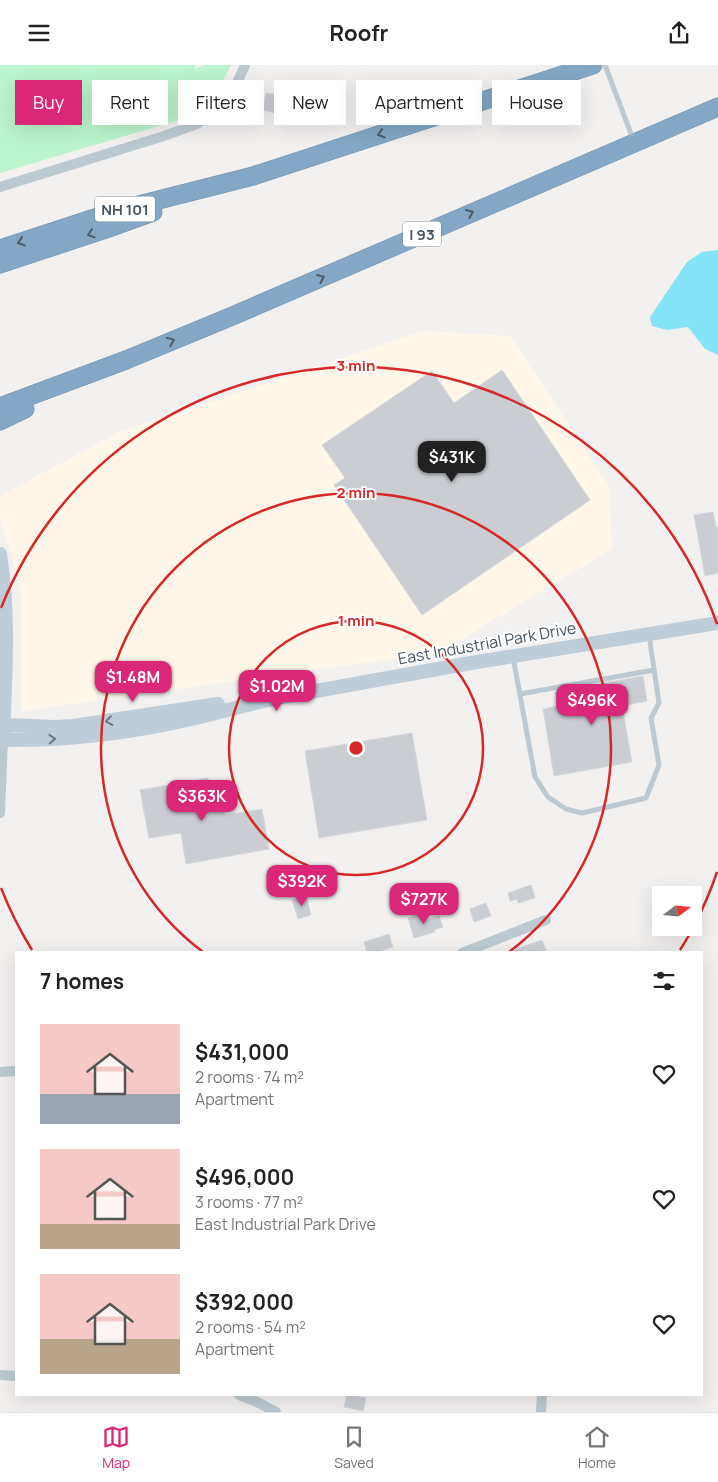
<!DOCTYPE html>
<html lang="en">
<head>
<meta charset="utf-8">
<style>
  :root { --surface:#fff; --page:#f2f2f2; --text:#222; --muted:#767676; --line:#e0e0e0; --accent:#db2777 }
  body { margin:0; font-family:Manrope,sans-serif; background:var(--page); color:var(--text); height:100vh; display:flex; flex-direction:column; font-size:19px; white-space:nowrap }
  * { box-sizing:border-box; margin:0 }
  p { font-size:16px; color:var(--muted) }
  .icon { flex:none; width:28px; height:28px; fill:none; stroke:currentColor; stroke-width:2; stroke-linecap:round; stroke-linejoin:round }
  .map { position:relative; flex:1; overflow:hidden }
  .details { position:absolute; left:15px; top:886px; width:688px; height:445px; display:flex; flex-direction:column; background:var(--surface); border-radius:0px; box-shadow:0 5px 20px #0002 }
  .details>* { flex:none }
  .top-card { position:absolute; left:15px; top:15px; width:689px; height:45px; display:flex; gap:10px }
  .needle { width:32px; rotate:74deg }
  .buttons { position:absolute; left:652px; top:821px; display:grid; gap:10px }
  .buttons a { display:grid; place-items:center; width:50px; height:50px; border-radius:0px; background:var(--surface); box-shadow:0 5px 20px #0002; font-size:25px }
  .price { position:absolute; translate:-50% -42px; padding:0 11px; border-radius:10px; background:var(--accent); color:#fff; font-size:16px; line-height:32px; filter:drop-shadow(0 1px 2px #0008) }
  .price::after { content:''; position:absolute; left:50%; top:30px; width:15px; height:11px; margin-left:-8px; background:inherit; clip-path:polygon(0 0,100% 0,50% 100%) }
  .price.current { background:#222; color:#fff }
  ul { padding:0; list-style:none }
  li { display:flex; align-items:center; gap:15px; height:125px; padding:0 25px }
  li span { display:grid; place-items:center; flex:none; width:140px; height:100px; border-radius:0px; color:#555 }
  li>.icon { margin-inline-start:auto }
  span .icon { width:60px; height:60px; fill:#fffc; stroke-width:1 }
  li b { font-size:21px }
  h2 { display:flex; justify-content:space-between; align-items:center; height:60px; padding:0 25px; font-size:21px }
  .chip { padding:0 18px; border-radius:0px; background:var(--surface); box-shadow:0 5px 20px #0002; font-size:18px; line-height:45px }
  .chip.current { background:var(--accent); color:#fff }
  header { display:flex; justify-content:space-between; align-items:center; height:65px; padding:0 25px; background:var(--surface); font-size:22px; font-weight:700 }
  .menu { display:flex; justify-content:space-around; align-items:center; height:70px; border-top:1px solid var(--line); background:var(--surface); font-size:14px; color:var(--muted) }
  .menu a { display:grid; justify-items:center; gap:2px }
  .menu .current { color:var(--accent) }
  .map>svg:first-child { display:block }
  .commercial { fill:#fef7e9 }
  .green { fill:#bbf4ce }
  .water { fill:#83e5f6 }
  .building { fill:#caced3; stroke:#d4d7dd }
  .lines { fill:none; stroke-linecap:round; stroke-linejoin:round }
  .highway-casing { stroke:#6e92b0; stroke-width:19 }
  .lane { stroke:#bdc9d1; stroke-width:5 }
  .street { stroke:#bdc9d1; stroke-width:10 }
  .secondary { stroke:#bfcdd9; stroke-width:14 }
  .highway { stroke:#83a7c4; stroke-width:18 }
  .oneway { stroke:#4c5d6a }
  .oneway2 { stroke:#6a7984 }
  .ring { fill:none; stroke:#d62828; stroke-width:2.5 }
  .labels { text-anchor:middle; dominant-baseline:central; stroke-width:4; stroke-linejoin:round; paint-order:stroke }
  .shield { fill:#fff; stroke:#7e8890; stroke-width:1 }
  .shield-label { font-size:15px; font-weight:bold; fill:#465560 }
  .street-label { font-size:16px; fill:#465560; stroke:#fff }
  .centre { fill:#d62828; stroke:#fff; stroke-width:2.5 }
  .ring-label { font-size:15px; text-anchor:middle; font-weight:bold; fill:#d62828; stroke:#fff; stroke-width:4; stroke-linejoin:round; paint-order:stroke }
</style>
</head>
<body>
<header><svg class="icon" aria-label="menu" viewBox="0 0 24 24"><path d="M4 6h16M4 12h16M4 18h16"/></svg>Roofr<svg class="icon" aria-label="share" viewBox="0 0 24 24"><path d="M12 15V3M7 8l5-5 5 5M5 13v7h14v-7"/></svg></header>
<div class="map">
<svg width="718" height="1347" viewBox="0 0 718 1347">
  <rect width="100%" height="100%" fill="#f3f0f0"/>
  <path class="commercial" d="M424,266L510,271L609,421L612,484L440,587L21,646V524L0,452V431L119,367Z"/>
  <path class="green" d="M0,0H195V4L205,0H231L213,35L189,52L0,108Z"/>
  <path class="water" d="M718,185V290L705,284L688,262L667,265L652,261L650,252L687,197L702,187Z"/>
  <path class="building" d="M280,16L292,18L289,29H287L285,39L279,37L276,48L263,45L266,28L277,30Z
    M502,305L590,435L422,550L334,420L345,413L322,380L432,306L454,338Z
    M713,447L716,462H718V508L705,511L694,450Z
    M643,611L647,636L622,641L632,697L554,711L543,644L558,641L555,627Z
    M412,668L427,755L319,773L305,686Z
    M208,713L212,738L226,750L262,744L269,784L186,799L181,768L149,773L140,725Z
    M531,820L535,833L518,838L517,834L510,836L508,828Z
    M306,831L311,850L298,854L292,835Z
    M486,838L491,851L474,857L470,844Z
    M423,848L425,855L439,851L443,862L434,865L435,867L414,873L408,853Z
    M389,869L393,882L374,888H367L364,877Z
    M542,875L547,888H511L510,886Z
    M347,1330L366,1333L363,1346L344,1342Z"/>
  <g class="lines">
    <defs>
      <path id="highway" d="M0,184L119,145L253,111L593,0
        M0,199L106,164L153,147
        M0,342L126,295L230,252L718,42
        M0,356L25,344"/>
    </defs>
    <use href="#highway" class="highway-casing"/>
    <path class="lane" d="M605,0L633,74
      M513,592L535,712L548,732L566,744L582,748L646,733L659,700L651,653L659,638L649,570
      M520,629L654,605"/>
    <path class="street" d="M0,122L164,71L197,59L219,42L236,20L245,0
      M0,748L3,675
      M462,888L546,855
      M0,1007L16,1006
      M0,1310L16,1311
      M239,1330L257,1337L276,1347
      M541,1347L542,1330"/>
    <path class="secondary" d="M0,489C10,551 5,613 3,675C68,676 132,668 196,653C227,646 257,636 288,631L471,598L718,558
      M4,660L55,662L73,661L218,639"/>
    <use href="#highway" class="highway"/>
  </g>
  <defs><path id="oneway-chevron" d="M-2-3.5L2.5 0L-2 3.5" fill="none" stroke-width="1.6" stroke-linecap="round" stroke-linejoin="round" transform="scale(1.25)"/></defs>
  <g class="oneway">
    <use href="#oneway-chevron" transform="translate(381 69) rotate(162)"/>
    <use href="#oneway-chevron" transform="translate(470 148) rotate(-23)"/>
    <use href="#oneway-chevron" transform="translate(91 169) rotate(162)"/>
    <use href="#oneway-chevron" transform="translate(21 177) rotate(162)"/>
    <use href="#oneway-chevron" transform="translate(321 213) rotate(-23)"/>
    <use href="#oneway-chevron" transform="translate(171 276) rotate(-22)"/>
  </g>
  <g class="oneway2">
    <use href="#oneway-chevron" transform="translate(109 656) rotate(171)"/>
    <use href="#oneway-chevron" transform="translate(52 674) rotate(-3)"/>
  </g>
  <g class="ring">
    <circle cx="356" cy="683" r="127"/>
    <path d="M203 887A255 255 0 1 1 509 887"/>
    <path d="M717 807A382 382 0 0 1 695 859M692 865A382 382 0 0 1 680 885M32 885A382 382 0 0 1 1 823M1 543A382 382 0 0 1 717 559"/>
  </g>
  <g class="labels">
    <g class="shield">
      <rect x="95" y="131.5" width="60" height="25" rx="4"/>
      <rect x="403" y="156.5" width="38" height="25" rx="4"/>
    </g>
    <g class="shield-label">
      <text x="125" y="144">NH 101</text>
      <text x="422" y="169">I 93</text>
    </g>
    <g class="street-label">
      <text transform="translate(487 578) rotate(-10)">East Industrial Park Drive</text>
    </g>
  </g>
  <circle cx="356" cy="683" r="8" class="centre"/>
  <g class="ring-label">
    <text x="356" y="306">3 min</text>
    <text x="356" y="433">2 min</text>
    <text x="356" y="561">1 min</text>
  </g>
</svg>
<div class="buttons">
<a><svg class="needle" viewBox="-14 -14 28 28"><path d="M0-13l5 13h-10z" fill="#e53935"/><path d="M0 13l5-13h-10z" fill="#767676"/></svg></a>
</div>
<b class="price current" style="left:452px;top:418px">$431K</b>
<b class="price" style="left:133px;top:638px">$1.48M</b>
<b class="price" style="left:277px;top:647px">$1.02M</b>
<b class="price" style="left:592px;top:661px">$496K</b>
<b class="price" style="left:202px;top:757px">$363K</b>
<b class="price" style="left:302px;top:842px">$392K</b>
<b class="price" style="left:424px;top:860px">$727K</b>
<div class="top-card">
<a class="chip current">Buy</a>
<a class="chip">Rent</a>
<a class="chip">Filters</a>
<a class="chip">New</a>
<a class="chip">Apartment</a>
<a class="chip">House</a>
</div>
<section class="details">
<h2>7 homes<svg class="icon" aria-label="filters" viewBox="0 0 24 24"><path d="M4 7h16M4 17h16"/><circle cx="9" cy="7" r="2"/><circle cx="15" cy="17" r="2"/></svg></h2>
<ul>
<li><span style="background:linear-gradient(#f6c9c9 70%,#9aa5b1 0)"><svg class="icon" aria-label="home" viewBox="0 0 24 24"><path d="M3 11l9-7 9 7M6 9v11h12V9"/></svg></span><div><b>$431,000</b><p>2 rooms · 74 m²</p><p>Apartment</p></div><svg class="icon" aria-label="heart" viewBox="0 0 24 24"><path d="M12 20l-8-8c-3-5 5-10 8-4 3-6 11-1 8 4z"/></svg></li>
<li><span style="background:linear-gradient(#f6c9c9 75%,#b9a48a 0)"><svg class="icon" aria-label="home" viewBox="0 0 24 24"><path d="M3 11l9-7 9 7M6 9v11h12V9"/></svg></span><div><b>$496,000</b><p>3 rooms · 77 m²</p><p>East Industrial Park Drive</p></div><svg class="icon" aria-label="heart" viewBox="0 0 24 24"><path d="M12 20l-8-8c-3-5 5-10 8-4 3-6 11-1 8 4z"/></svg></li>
<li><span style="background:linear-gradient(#f6c9c9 65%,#b9a48a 0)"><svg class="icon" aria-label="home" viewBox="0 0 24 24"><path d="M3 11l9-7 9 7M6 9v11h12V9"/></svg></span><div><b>$392,000</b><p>2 rooms · 54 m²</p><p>Apartment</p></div><svg class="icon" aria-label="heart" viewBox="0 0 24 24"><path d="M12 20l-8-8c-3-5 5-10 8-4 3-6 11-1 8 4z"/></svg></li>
</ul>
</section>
</div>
<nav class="menu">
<a class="current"><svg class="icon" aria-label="map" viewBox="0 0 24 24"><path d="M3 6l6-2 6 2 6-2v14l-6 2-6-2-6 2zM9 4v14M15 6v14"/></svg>Map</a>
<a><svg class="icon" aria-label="saved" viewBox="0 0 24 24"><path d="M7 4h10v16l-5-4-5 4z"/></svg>Saved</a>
<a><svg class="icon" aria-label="home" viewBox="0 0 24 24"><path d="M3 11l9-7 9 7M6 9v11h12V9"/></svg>Home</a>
</nav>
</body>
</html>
